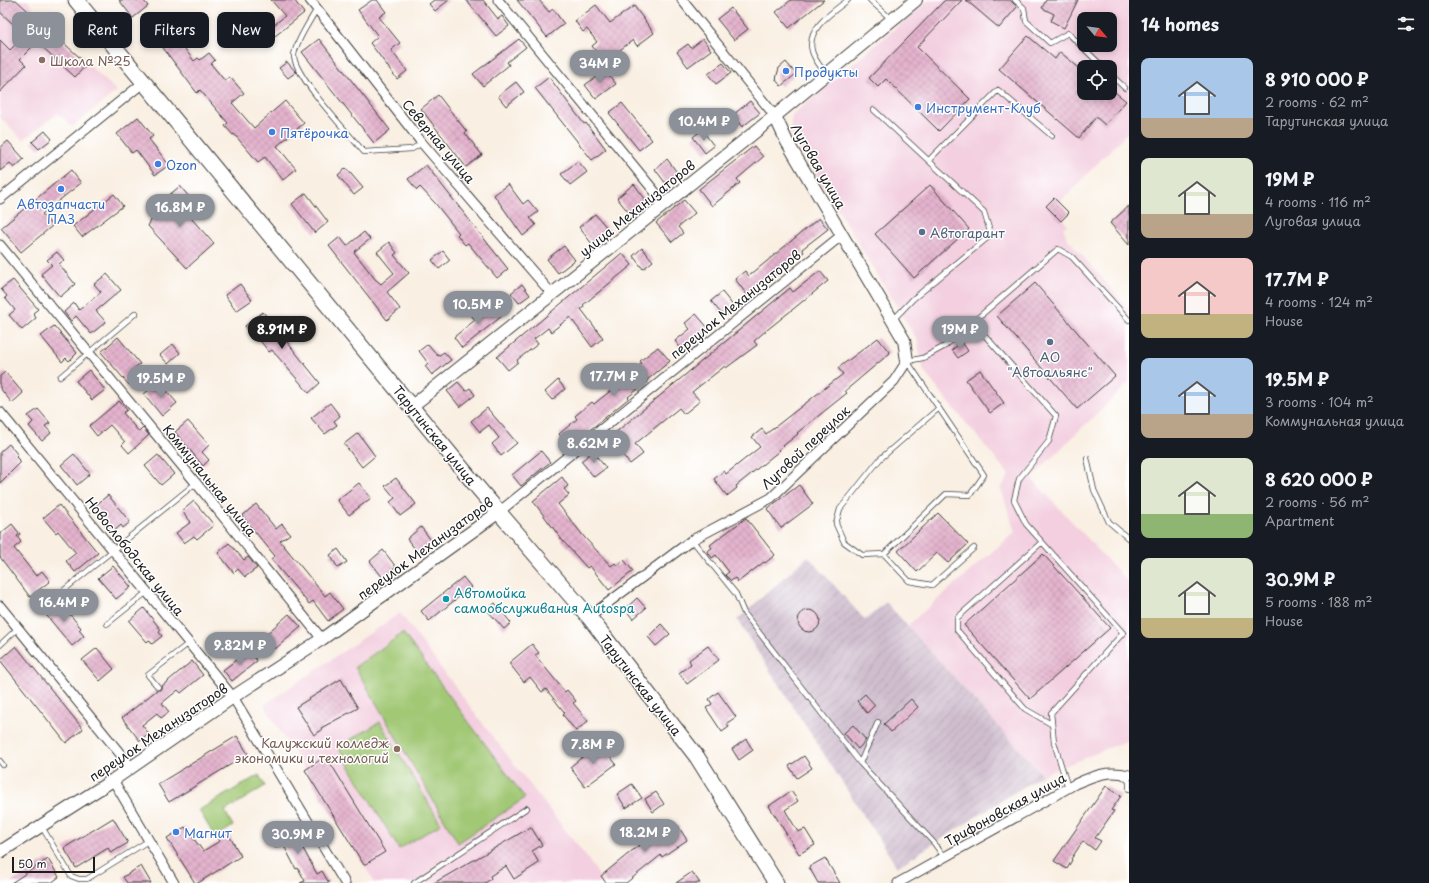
<!DOCTYPE html>
<html lang="en">
<head>
<meta charset="utf-8">
<style>
  :root { --surface:#171b24; --page:#242831; --text:#f1f3f6; --muted:#9ea1a6; --accent:#8c9099 }
  body { margin:0; font-family:"Playpen Sans",sans-serif; background:var(--page); color:var(--text); height:100vh; display:flex; flex-direction:column; font-size:15px; white-space:nowrap }
  * { box-sizing:border-box; margin:0 }
  p { font-size:13px; color:var(--muted) }
  .icon { flex:none; width:22px; height:22px; fill:none; stroke:currentColor; stroke-width:2; stroke-linecap:round; stroke-linejoin:round }
  .map { position:relative; flex:1; overflow:hidden }
  .side { display:flex; flex-direction:column; background:var(--surface); width:300px }
  .side>* { flex:none }
  .guide { position:absolute; left:12px; top:12px; width:380px; height:36px; display:flex; gap:8px }
  .needle { width:26px; rotate:119deg }
  .tools { position:absolute; left:1077px; top:12px; display:grid; gap:8px }
  .tools a { display:grid; place-items:center; width:40px; height:40px; border-radius:8px; background:var(--surface); box-shadow:0 2px 6px #0003; font-size:20px }
  .scale { position:absolute; left:12px; bottom:10px; width:83px; box-sizing:border-box; padding-left:4px; border:2px solid #1c1c1c; border-top:0; font-size:11px; line-height:14px; white-space:nowrap; color:#1c1c1c; -webkit-text-stroke:3px #fff; paint-order:stroke }
  .price { position:absolute; translate:-50% -34px; padding:0 9px; border-radius:14px; background:var(--accent); color:#fff; font-size:13px; line-height:26px; filter:drop-shadow(0 1px 2px #0008) }
  .price::after { content:''; position:absolute; left:50%; top:24px; width:12px; height:9px; margin-left:-6px; background:inherit; clip-path:polygon(0 0,100% 0,50% 100%) }
  .price.current { background:#222; color:#fff }
  ul { padding:0; list-style:none }
  li { display:flex; align-items:center; gap:12px; height:100px; padding:0 12px }
  li span { display:grid; place-items:center; flex:none; width:112px; height:80px; border-radius:8px; color:#555 }
  li>.icon { margin-inline-start:auto }
  span .icon { width:48px; height:48px; fill:#fffc; stroke-width:1 }
  li b { font-size:17px }
  h2 { display:flex; justify-content:space-between; align-items:center; height:48px; padding:0 12px; font-size:17px }
  .tag { padding:0 14px; border-radius:8px; background:var(--surface); box-shadow:0 2px 6px #0003; font-size:14px; line-height:36px }
  .tag.current { background:var(--accent); color:#fff }
  main { display:flex; flex:1; min-height:0 }
  .map>svg:first-child { display:block }
  .built { fill:#f3cfdf; fill-rule:evenodd }
  .industrial { fill:url(#industrial-furrows) }
  .green { fill:#a1c874; stroke:#5e7248 }
  .building { fill:url(#building-cross-hatch) }
  .lines { fill:none; stroke-linecap:round; stroke-linejoin:round }
  .service-casing { stroke:#3d3c3a; stroke-width:6 }
  .minor-casing { stroke:#3d3c3a; stroke-width:11 }
  .tertiary-casing { stroke:#3d3c3a; stroke-width:14 }
  .primary-casing { stroke:#3d3c3a; stroke-width:17 }
  .service { stroke:#fff; stroke-width:4.5 }
  .minor { stroke:#fff; stroke-width:9 }
  .tertiary { stroke:#fff; stroke-width:12 }
  .primary { stroke:#fff; stroke-width:15 }
  .education-dot { fill:#8d6e63; stroke:#fff; stroke-width:1.5 }
  .shop-dot { fill:#3f7fe0; stroke:#fff; stroke-width:1.5 }
  .service-dot { fill:#5c6f8a; stroke:#fff; stroke-width:1.5 }
  .culture-dot { fill:#0f9aa8; stroke:#fff; stroke-width:1.5 }
  .labels { text-anchor:middle; dominant-baseline:central; stroke-width:3; stroke-linejoin:round; paint-order:stroke }
  .education-label { font-size:13px; fill:#785e54; stroke:#fff; text-anchor:start }
  .shop-label { font-size:13px; fill:#366cbe; stroke:#fff; text-anchor:start }
  .street-label { font-size:13px; fill:#1c1c1c; stroke:#fff }
  .service-label { font-size:13px; fill:#4e5e75; stroke:#fff; text-anchor:start }
  .culture-label { font-size:13px; fill:#0d838f; stroke:#fff; text-anchor:start }
</style>
</head>
<body>
<main>
<div class="map">
<svg width="1129" height="883" viewBox="0 0 1129 883">
  <defs>
    <pattern id="industrial-furrows" width="10" height="10" patternUnits="userSpaceOnUse"><rect width="10" height="10" fill="#cfbdce"/><path d="M-1 1l2-2M0 10L10 0M9 11l2-2" fill="none" stroke="#b1a2b0"/></pattern>
    <pattern id="building-cross-hatch" width="8" height="8" patternUnits="userSpaceOnUse"><rect width="8" height="8" fill="#e4b3cd"/><path d="M0 0l8 8M0 8l8-8" fill="none" stroke="#c399af"/></pattern>
  </defs>
  <rect width="100%" height="100%" fill="#fff"/>
  <filter id="ink" filterUnits="userSpaceOnUse"><feTurbulence type="fractalNoise" baseFrequency=".025" numOctaves="2"/><feDisplacementMap in="SourceGraphic" scale="8" xChannelSelector="R" yChannelSelector="G"/><feConvolveMatrix kernelMatrix="1 2 1 2 8 2 1 2 1" color-interpolation-filters="sRGB"/></filter>
  <filter id="wash" filterUnits="userSpaceOnUse"><feTurbulence type="fractalNoise" baseFrequency=".012" numOctaves="4" result="noise"/><feDisplacementMap in="SourceGraphic" scale="16" xChannelSelector="R" yChannelSelector="G"/><feGaussianBlur stdDeviation="0.9" result="paint"/><feColorMatrix in="noise" values="0 0 0 0 0 0 0 0 0 0 0 0 0 0 0 0 0 1.4 0 .05"/><feComposite in="paint" operator="in"/></filter>
  <g filter="url(#wash)">
    <rect width="100%" height="100%" fill="#f9efe2"/>
    <path class="built" d="M0,0H27L50,29L117,91L72,127L58,113L23,140L0,117Z
      M929,0H1129V131L1059,203L1069,213L1063,219L1067,225L1063,227L1067,238L1129,309V382L1031,478L1129,583V740L1042,775L907,626L1015,532L1001,489L1009,475L924,372L917,340L790,131L792,115ZM1084,19H1110V45H1084ZM1084,67H1110V93H1084Z
      M400,613L486,728L587,858L604,883H375L264,705Z"/>
    <path class="industrial" d="M808,556L865,620L886,602L1042,775L897,867L737,620Z"/>
    <path class="green" d="M403,633L525,798L458,843L355,667Z
      M380,722L441,824L399,849L338,747Z
      M259,775L265,786L225,811L233,826L215,837L199,810Z"/>
    <g id="blocks">
      <path class="building" d="M0,0H16L87,64L75,77L37,42L20,59L26,65L0,92V40L10,50L25,35L0,12Z
        M119,0H143L148,6L133,18Z
        M271,0H294L304,13L275,36L269,29L285,16Z
        M372,0H377L386,12L379,17L400,43L391,50L407,71L397,79L370,43L378,36L358,10Z
        M434,0H449L435,11L429,4Z
        M466,0H483L498,19L502,16L509,26L496,36Z
        M517,0H539L549,12L553,9L564,24L547,37Z
        M791,0H824L789,28L776,12Z
        M945,0H962L917,47L970,99L939,131L886,79L878,87L869,78Z
        M966,0H1010L1017,7L999,28Z
        M1046,0H1078L1064,28L1051,21L1054,14L1042,8Z
        M596,5L610,23L634,6L654,33L637,46L633,40L604,62L592,46L597,42L587,29L583,32L575,21Z
        M731,8L748,29L734,40L717,19Z
        M161,18L194,61L198,58L200,60L209,53L215,60L211,64L225,81L230,77L244,93L232,103L254,128L285,101L304,123L277,146L296,169L283,180L265,157L258,162L234,134L233,135L225,126L228,123L200,90L197,93L158,41L156,43L146,30Z
        M1028,36L1055,59L1060,52L1084,72V93H1110V88L1126,101L1105,125L1096,117L1079,138L999,69Z
        M319,39L390,130L374,143L302,52Z
        M519,39L526,47L507,62L509,65L483,86L473,74Z
        M703,39L711,50L688,67L677,52L688,44L691,48Z
        M287,62L296,72L288,78L279,68Z
        M786,62L796,74L781,86L776,80L777,75L779,68Z
        M723,63L731,73L716,84L708,74Z
        M605,70L616,84L596,99L585,85Z
        M549,77L584,124L586,123L606,149L592,160L535,88Z
        M516,82L524,92L506,106L498,96Z
        M438,95L467,132L465,133L482,155L466,167L421,109Z
        M750,101L760,113L742,127L733,115Z
        M622,103L652,140L639,150L609,113Z
        M138,117L153,136L149,139L169,165L155,175L136,150L132,153L117,134Z
        M702,130L714,146L705,153L693,137Z
        M45,131L52,139L39,149L32,142Z
        M8,141L24,159L14,168L10,163L0,171V148Z
        M754,146L763,157L737,179L740,183L712,206L699,189Z
        M667,159L679,175L666,184L655,169Z
        M578,161L587,172L570,185L561,174Z
        M426,165L508,269L497,278L468,243L465,245L457,235L459,233L435,203L420,187L417,190L408,179Z
        M346,168L363,188L354,195L338,175Z
        M71,170L81,183L42,214L52,226L21,252L1,228Z
        M508,184L523,204L528,200L538,212L530,218L536,225L523,236L494,195Z
        M634,184L646,200L629,213L617,198Z
        M930,185L969,229L914,278L875,234Z
        M180,186L200,210L191,218L214,244L187,268L148,226L161,202Z
        M306,193L328,222L315,233L292,204Z
        M114,194L123,206L82,237L73,226Z
        M1054,198L1069,213L1061,221L1046,206Z
        M684,200L695,213L678,227L683,233L672,242L656,223Z
        M1129,206V245L1110,223Z
        M595,214L609,230L592,244L579,227Z
        M819,218L828,229L802,249L804,252L748,296L735,279L745,271L749,276Z
        M364,232L370,239L354,252L375,279L381,284L394,273L377,252L389,242L397,253L394,255L409,273L387,292L400,309L387,320L329,246L340,237L347,246Z
        M564,246L575,260L558,273L547,259Z
        M642,248L653,261L643,269L633,256Z
        M443,251L450,260L439,269L432,260Z
        M57,252L64,260L59,264L75,284L60,297L41,274L52,265L47,260Z
        M622,253L632,265L583,305L584,307L581,309L603,338L592,347L570,317L551,332L548,328L534,339L538,344L517,360L518,362L508,370L497,357Z
        M820,271L828,281L762,334L754,341L757,345L726,368L725,366L692,392L700,401L684,414L679,408L635,444L643,454L630,464L609,438L790,288L793,292Z
        M107,274L121,290L96,311L106,322L91,334L76,316L71,321L64,312L74,303L79,310L101,292L94,284Z
        M13,280L38,309L33,313L36,318L22,330L9,315L15,310L5,298L7,296L1,289Z
        M1035,283L1115,376L1077,409L997,316Z
        M240,284L252,300L236,311L225,295Z
        M522,284L530,295L519,303L511,293Z
        M722,292L735,308L724,317L711,301Z
        M492,305L502,316L462,348L454,337L475,320L471,315L483,306L486,310Z
        M263,312L320,383L309,393L272,350L269,352L258,338L255,340L245,326Z
        M696,314L709,329L684,352L675,341L690,329L685,323Z
        M54,326L77,353L69,361L66,358L62,362L41,336Z
        M118,337L140,364L134,368L141,376L129,385L101,352Z
        M878,338L890,353L845,391L847,393L797,433L798,434L778,450L779,451L736,486L737,488L727,496L714,479L724,471L726,474L760,447L752,437L762,429L766,434L843,374L838,368Z
        M962,342L968,351L958,358L952,350Z
        M173,344L180,353L168,364L160,355Z
        M428,344L438,356L444,352L451,360L432,375L425,366L428,363L419,351Z
        M658,347L670,361L646,381L647,382L628,397L629,398L569,447L559,434L577,419L575,416L592,402L594,404L623,381L622,379L642,363L640,361Z
        M89,370L105,390L92,400L76,381Z
        M980,370L1004,403L990,413L966,380Z
        M5,372L23,393L12,403L0,388V376Z
        M558,380L565,389L552,400L545,392Z
        M159,382L177,403L162,416L144,394Z
        M458,382L466,391L470,388L475,395L460,407L447,391Z
        M119,401L127,410L123,413L139,432L143,428L149,435L129,453L122,445L125,442L110,425L97,436L89,426Z
        M330,403L340,416L334,421L337,425L325,434L311,418Z
        M487,408L517,443L501,456L492,444L499,438L489,425L480,432L471,421Z
        M38,409L50,423L45,426L51,433L42,441L29,426L33,422L28,416Z
        M188,421L209,445L202,452L209,460L203,466L175,432Z
        M358,433L375,456L362,467L344,444Z
        M9,444L18,455L16,457L21,462L0,483V452Z
        M541,451L550,462L521,486L512,475Z
        M593,452L606,468L594,477L581,461Z
        M74,454L90,474L77,485L61,465Z
        M158,455L174,474L161,485L145,466Z
        M562,477L568,486L564,489L569,495L558,504L585,538L611,566L615,563L617,566L624,560L633,571L609,590L590,566L587,568L562,540L533,501Z
        M396,478L416,504L400,516L390,502L395,498L385,486Z
        M359,483L371,498L349,515L337,500Z
        M799,485L813,504L781,528L767,509Z
        M108,495L130,522L123,528L121,525L112,533L104,524L107,521L95,506Z
        M194,501L214,525L197,539L194,536L184,543L176,533L191,522L182,511Z
        M256,504L276,529L282,524L290,534L280,541L325,596L330,592L343,609L328,621L313,601L309,604L271,559L275,556L242,516Z
        M59,505L98,553L75,572L66,561L76,553L58,531L56,533L43,518Z
        M938,513L968,544L948,563L937,553L917,572L898,551Z
        M746,518L775,555L765,563L764,562L738,582L735,578L731,581L725,575L729,572L716,555L712,558L707,551L712,548L710,545Z
        M12,524L20,534L17,536L21,542L14,548L36,576L42,571L50,581L30,597L0,557V534Z
        M421,527L434,544L420,555L407,539Z
        M229,543L244,560L248,557L257,568L245,577L238,569L234,573L218,553Z
        M338,549L347,562L338,568L330,555Z
        M383,550L396,567L383,578L370,561Z
        M1043,554L1110,628L1030,699L964,625Z
        M113,566L131,587L116,599L98,578Z
        M463,577L471,587L429,621L421,611Z
        M637,598L646,608L633,619L625,609Z
        M51,602L60,611L64,607L81,628L79,630L84,636L72,646L42,610Z
        M495,603L511,623L504,629L487,610Z
        M144,608L161,630L159,632L162,636L152,644L149,640L147,642L129,621Z
        M798 621a11 11 0 1 1 22 0a11 11 0 1 1-22 0Z
        M289,614L301,627L275,649L264,636Z
        M661,624L670,634L656,646L648,637Z
        M532,644L539,653L535,655L565,692L567,690L576,701L573,703L588,721L576,731L563,715L565,713L546,689L542,692L530,677L524,682L509,663Z
        M16,646L83,729L66,743L0,660Z
        M708,646L719,660L687,684L679,673L691,664L689,660Z
        M97,648L114,669L100,681L82,660Z
        M249,650L257,661L232,681L223,670Z
        M192,661L203,675L181,693L178,690L162,703L169,712L161,718L157,713L142,725L149,734L140,741L122,718L157,690H160L162,686Z
        M341,679L358,708L321,728L322,730L314,735L296,707Z
        M718,692L736,717L727,723L729,727L722,732L706,708L712,704L709,699Z
        M865,694L875,705L867,713L857,701Z
        M911,699L918,707L891,732L884,724Z
        M853,725L866,740L858,749L844,733Z
        M237,736L248,754L169,802L158,784Z
        M746,739L753,750L739,760L732,749Z
        M600,743L616,764L585,787L570,767Z
        M326,756L385,852L364,865L305,770Z
        M804,756L812,768L797,778L789,766Z
        M632,784L642,798L626,808L617,794Z
        M1106,786L1121,796L1111,810L1114,811L1095,838L1101,841L1095,850L1083,841L1071,859L1072,860L1067,869L1054,861Z
        M791,791L798,801L785,810L798,832L805,829L815,845L799,854L769,806Z
        M656,792L664,804L653,812L645,799Z
        M113,818L128,843L111,853L108,848L76,868L64,848Z
        M660,820L668,833L678,826L687,840L662,857L661,855L626,883H606L601,876L649,837L644,829Z
        M290,825L317,874L322,871L329,883H300L305,881L298,868L296,869L283,844L275,848L269,836Z
        M185,827L203,851L220,841L218,838L227,832L241,856L198,883H195L167,838Z
        M531,827L542,845L532,851L539,863L514,879L506,866L490,876L491,879L485,883H434Z
        M825,858L840,883H818L809,867Z
        M48,859L59,877L51,883H11Z
        M141,866L151,883H127L123,877Z
        M692,872L700,883H676Z"/>
    </g>
  </g>
  <g filter="url(#ink)">
    <use href="#blocks" fill-opacity="0" stroke="#3d3c3a" stroke-width="1"/>
    <g class="lines">
      <defs>
        <path id="service" d="M870,0L891,19
          M1015,0L1024,8L1026,21L1050,43L1068,33L1103,67
          M317,9C311,19 294,45 294,56C295,77 349,134 364,152L412,149L422,143
          M825,73C821,67 814,59 812,51C806,28 833,12 848,0
          M1110,74L1125,88
          M874,110L984,212L991,235L913,299L893,320
          M929,160L998,90L1052,136
          M973,322L1056,416L1049,441L1019,479L1014,500L1026,524L1123,633L1051,713L1054,742L1068,788
          M60,377L136,313
          M1087,458L1094,490L1109,522L1129,539
          M692,540L736,594L744,613L860,763L878,722
          M1042,542L957,618V630L1025,709L1051,724
          M974,548L932,585L909,581L884,554L946,494L970,495L984,475L907,361L923,358L945,346L1058,249L1072,257L1129,320
          M884,554L862,555L844,542L836,524L840,509L880,459L939,408
          M53,599L196,483
          M107,624L147,592
          M0,645L18,628
          M158,687L148,675L189,643
          M0,761L3,765
          M860,763L934,843L944,857
          M1122,776L1129,781V789
          M42,827L71,876L79,879H87L148,841
          M414,883L527,808"/>
        <path id="minor" d="M310,0L422,143L552,294
          M498,0L664,203
          M682,0L775,116
          M0,199L144,82
          M0,245L196,483L322,639
          M0,412L233,697L345,883
          M499,512L842,235
          M0,606L131,767
          M589,617L692,540L771,498L894,381L907,361
          M113,780L174,883
          M898,883L1075,784C1095,775 1108,770 1129,775"/>
        <path id="tertiary" d="M775,116L787,142L904,340L907,361
          M412,406L775,116L916,0
          M0,852L113,780L233,697L322,639L499,512"/>
        <path id="primary" d="M76,0L479,489L589,617L697,757L776,883"/>
      </defs>
      <use href="#service" class="service-casing"/>
      <use href="#minor" class="minor-casing"/>
      <use href="#tertiary" class="tertiary-casing"/>
      <use href="#primary" class="primary-casing"/>
      <use href="#service" class="service"/>
      <use href="#minor" class="minor"/>
      <use href="#tertiary" class="tertiary"/>
      <use href="#primary" class="primary"/>
    </g>
  </g>
  <g class="education-dot">
    <circle cx="42" cy="60" r="4"/>
    <circle cx="397" cy="749" r="4"/>
  </g>
  <g class="shop-dot">
    <circle cx="786" cy="71" r="4"/>
    <circle cx="918" cy="107" r="4"/>
    <circle cx="272" cy="132" r="4"/>
    <circle cx="158" cy="164" r="4"/>
    <circle cx="61" cy="189" r="4"/>
    <circle cx="176" cy="832" r="4"/>
  </g>
  <g class="service-dot">
    <circle cx="922" cy="232" r="4"/>
    <circle cx="1050" cy="342" r="4"/>
  </g>
  <circle class="culture-dot" cx="446" cy="599" r="4"/>
  <g class="labels">
    <g class="education-label">
      <text x="50" y="60">Школа №25</text>
      <text x="389" y="742" text-anchor="end">Калужский колледж<tspan x="389" dy="15">экономики и технологий</tspan></text>
    </g>
    <g class="shop-label">
      <text x="794" y="71">Продукты</text>
      <text x="926" y="107">Инструмент-Клуб</text>
      <text x="280" y="132">Пятёрочка</text>
      <text x="166" y="164">Ozon</text>
      <text x="61" y="203" text-anchor="middle">Автозапчасти<tspan x="61" dy="15">ПАЗ</tspan></text>
      <text x="184" y="832">Магнит</text>
    </g>
    <g class="street-label">
      <text transform="translate(439 141) rotate(50)">Северная улица</text>
      <text transform="translate(819 166) rotate(60)">Луговая улица</text>
      <text transform="translate(637 208) rotate(-39)">улица Механизаторов</text>
      <text transform="translate(735 304) rotate(-39)">переулок Механизаторов</text>
      <text transform="translate(435 435) rotate(51)">Тарутинская улица</text>
      <text transform="translate(805 447) rotate(-43)">Луговой переулок</text>
      <text transform="translate(210 480) rotate(51)">Коммунальная улица</text>
      <text transform="translate(425 548) rotate(-36)">переулок Механизаторов</text>
      <text transform="translate(135 556) rotate(51)">Новослободская улица</text>
      <text transform="translate(641 685) rotate(52)">Тарутинская улица</text>
      <text transform="translate(158 732) rotate(-34)">переулок Механизаторов</text>
      <text transform="translate(1005 809) rotate(-29)">Трифоновская улица</text>
    </g>
    <g class="service-label">
      <text x="930" y="232">Автогарант</text>
      <text x="1050" y="356" text-anchor="middle">АО<tspan x="1050" dy="15">"Автоальянс"</tspan></text>
    </g>
    <g class="culture-label">
      <text x="454" y="592">Автомойка<tspan x="454" dy="15">самообслуживания Autospa</tspan></text>
    </g>
  </g>
</svg>
<div class="tools">
<a><svg class="needle" viewBox="-14 -14 28 28"><path d="M0-13l5 13h-10z" fill="#e53935"/><path d="M0 13l5-13h-10z" fill="#9ea1a6"/></svg></a>
<a><svg class="icon" aria-label="locate" viewBox="0 0 24 24"><circle cx="12" cy="12" r="6"/><path d="M12 2v4M12 18v4M2 12h4M18 12h4"/></svg></a>
</div>
<div class="scale">50 m</div>
<b class="price" style="left:600px;top:84px">34M ₽</b>
<b class="price" style="left:704px;top:142px">10.4M ₽</b>
<b class="price" style="left:180px;top:228px">16.8M ₽</b>
<b class="price" style="left:478px;top:325px">10.5M ₽</b>
<b class="price current" style="left:282px;top:350px">8.91M ₽</b>
<b class="price" style="left:960px;top:350px">19M ₽</b>
<b class="price" style="left:614px;top:397px">17.7M ₽</b>
<b class="price" style="left:161px;top:399px">19.5M ₽</b>
<b class="price" style="left:594px;top:464px">8.62M ₽</b>
<b class="price" style="left:64px;top:623px">16.4M ₽</b>
<b class="price" style="left:240px;top:666px">9.82M ₽</b>
<b class="price" style="left:593px;top:765px">7.8M ₽</b>
<b class="price" style="left:645px;top:853px">18.2M ₽</b>
<b class="price" style="left:298px;top:855px">30.9M ₽</b>
<div class="guide">
<a class="tag current">Buy</a>
<a class="tag">Rent</a>
<a class="tag">Filters</a>
<a class="tag">New</a>
</div>
</div>
<section class="side">
<h2>14 homes<svg class="icon" aria-label="filters" viewBox="0 0 24 24"><path d="M4 7h16M4 17h16"/><circle cx="9" cy="7" r="2"/><circle cx="15" cy="17" r="2"/></svg></h2>
<ul>
<li><span style="background:linear-gradient(#a9c7e8 75%,#b9a48a 0)"><svg class="icon" aria-label="home" viewBox="0 0 24 24"><path d="M3 11l9-7 9 7M6 9v11h12V9"/></svg></span><div><b>8 910 000 ₽</b><p>2 rooms · 62 m²</p><p>Тарутинская улица</p></div></li>
<li><span style="background:linear-gradient(#dfe7d0 70%,#b9a48a 0)"><svg class="icon" aria-label="home" viewBox="0 0 24 24"><path d="M3 11l9-7 9 7M6 9v11h12V9"/></svg></span><div><b>19M ₽</b><p>4 rooms · 116 m²</p><p>Луговая улица</p></div></li>
<li><span style="background:linear-gradient(#f6c9c9 70%,#c2b280 0)"><svg class="icon" aria-label="home" viewBox="0 0 24 24"><path d="M3 11l9-7 9 7M6 9v11h12V9"/></svg></span><div><b>17.7M ₽</b><p>4 rooms · 124 m²</p><p>House</p></div></li>
<li><span style="background:linear-gradient(#a9c7e8 70%,#b9a48a 0)"><svg class="icon" aria-label="home" viewBox="0 0 24 24"><path d="M3 11l9-7 9 7M6 9v11h12V9"/></svg></span><div><b>19.5M ₽</b><p>3 rooms · 104 m²</p><p>Коммунальная улица</p></div></li>
<li><span style="background:linear-gradient(#dfe7d0 70%,#8fb573 0)"><svg class="icon" aria-label="home" viewBox="0 0 24 24"><path d="M3 11l9-7 9 7M6 9v11h12V9"/></svg></span><div><b>8 620 000 ₽</b><p>2 rooms · 56 m²</p><p>Apartment</p></div></li>
<li><span style="background:linear-gradient(#dfe7d0 75%,#c2b280 0)"><svg class="icon" aria-label="home" viewBox="0 0 24 24"><path d="M3 11l9-7 9 7M6 9v11h12V9"/></svg></span><div><b>30.9M ₽</b><p>5 rooms · 188 m²</p><p>House</p></div></li>
</ul>
</section>
</main>
</body>
</html>
